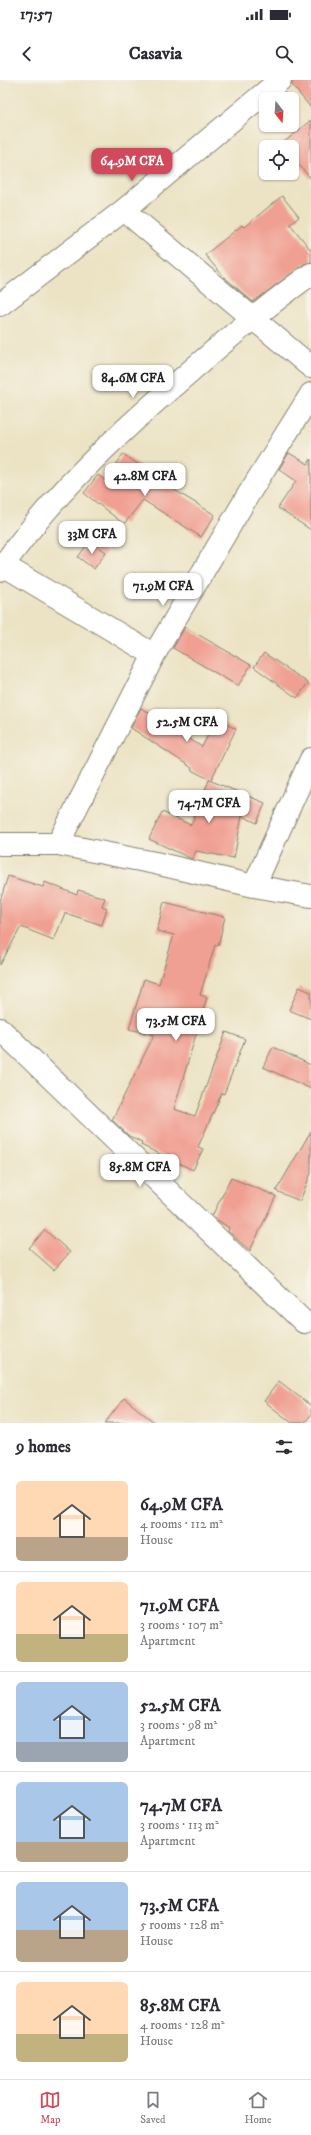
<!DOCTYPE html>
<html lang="en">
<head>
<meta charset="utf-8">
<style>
  :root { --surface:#fff; --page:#f2f2f3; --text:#2b2b33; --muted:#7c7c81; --line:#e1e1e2; --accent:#d1495b }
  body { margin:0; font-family:"IM FELL DW Pica",serif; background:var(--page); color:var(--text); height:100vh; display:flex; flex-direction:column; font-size:15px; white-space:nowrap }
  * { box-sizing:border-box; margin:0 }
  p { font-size:13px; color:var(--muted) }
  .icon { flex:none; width:22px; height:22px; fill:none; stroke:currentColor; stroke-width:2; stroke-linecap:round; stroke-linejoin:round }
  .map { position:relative; height:1343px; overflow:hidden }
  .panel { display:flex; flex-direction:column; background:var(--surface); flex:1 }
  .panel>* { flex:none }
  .needle { width:26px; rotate:163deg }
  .controls { position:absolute; left:259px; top:12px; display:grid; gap:8px }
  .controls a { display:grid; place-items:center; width:40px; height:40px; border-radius:6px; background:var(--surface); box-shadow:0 1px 3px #0004; font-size:20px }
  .price { position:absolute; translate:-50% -34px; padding:0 9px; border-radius:8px; background:#fff; color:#222; font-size:13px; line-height:26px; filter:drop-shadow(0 1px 2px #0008) }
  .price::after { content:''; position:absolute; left:50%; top:24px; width:12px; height:9px; margin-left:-6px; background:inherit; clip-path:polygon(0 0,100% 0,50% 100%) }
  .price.selected { background:var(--accent); color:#fff }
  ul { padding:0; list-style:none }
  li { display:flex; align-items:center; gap:12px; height:100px; padding:0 16px }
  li+li { border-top:1px solid var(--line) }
  li span { display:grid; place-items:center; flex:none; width:112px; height:80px; border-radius:6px; color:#555 }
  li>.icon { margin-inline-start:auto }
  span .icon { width:48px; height:48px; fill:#fffc; stroke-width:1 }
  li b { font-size:17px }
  h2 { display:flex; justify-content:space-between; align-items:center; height:48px; padding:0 16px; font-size:17px }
  .status { display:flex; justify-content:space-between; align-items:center; height:28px; padding:0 20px; background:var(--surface); direction:ltr }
  .status svg { height:11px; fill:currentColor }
  header { display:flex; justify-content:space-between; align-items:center; height:52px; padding:0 16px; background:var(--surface); font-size:18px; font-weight:700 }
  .menu { display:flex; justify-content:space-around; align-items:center; height:56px; border-top:1px solid var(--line); background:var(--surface); font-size:11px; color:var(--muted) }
  .menu a { display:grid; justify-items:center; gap:2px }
  .menu .selected { color:var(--accent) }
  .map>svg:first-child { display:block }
  .building { fill:#f0a093 }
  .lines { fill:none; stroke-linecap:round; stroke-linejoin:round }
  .minor-casing { stroke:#848070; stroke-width:24 }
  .minor { stroke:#fff; stroke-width:22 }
</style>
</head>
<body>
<div class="status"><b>17:57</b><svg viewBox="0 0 49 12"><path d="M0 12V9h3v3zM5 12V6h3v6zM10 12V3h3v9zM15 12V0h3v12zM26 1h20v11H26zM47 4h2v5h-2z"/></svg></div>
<header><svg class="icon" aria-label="back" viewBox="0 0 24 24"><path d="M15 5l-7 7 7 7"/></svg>Casavia<svg class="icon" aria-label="search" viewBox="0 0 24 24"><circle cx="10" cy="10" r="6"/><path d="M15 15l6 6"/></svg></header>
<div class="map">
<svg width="311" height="1343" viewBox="0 0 311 1343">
  <rect width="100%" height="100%" fill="#f7f3e8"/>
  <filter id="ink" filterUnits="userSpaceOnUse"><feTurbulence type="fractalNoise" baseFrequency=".025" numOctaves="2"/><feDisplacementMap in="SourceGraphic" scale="8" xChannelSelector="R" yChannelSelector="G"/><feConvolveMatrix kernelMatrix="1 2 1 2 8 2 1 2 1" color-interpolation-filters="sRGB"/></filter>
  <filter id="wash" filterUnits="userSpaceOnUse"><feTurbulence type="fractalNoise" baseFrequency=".012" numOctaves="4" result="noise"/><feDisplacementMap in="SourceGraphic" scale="16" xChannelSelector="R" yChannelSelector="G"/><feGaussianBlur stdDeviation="0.9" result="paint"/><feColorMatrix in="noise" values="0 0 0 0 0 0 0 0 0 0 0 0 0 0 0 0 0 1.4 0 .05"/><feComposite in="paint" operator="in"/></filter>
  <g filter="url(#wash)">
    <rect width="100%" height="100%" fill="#ece3c4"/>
    <g id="blocks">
      <path class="building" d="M292,0H311V28L292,5Z
        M311,40V99L292,76V67H284L282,64Z
        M282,116L299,137L290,144L311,170V182L304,184L253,222L224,197L205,175L242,145L244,147Z
        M289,373L308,384L311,379V450L278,428L296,401L279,389Z
        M123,374L151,393L150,395L215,435L201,457L143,420L124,444L84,413L98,395L106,401Z
        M90,461L106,472L94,489L78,477Z
        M185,547L251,585L238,606L173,568Z
        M264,573L308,603L297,618L254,587Z
        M141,628L202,667L216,639L236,649L211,700L191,690L192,688L131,648Z
        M209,700L265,723L257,743L242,736L234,778L196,771L192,779L149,759L162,732L191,745Z
        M8,796L43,807L45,802L77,815L78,810L105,818L102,826L107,828L102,845L65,833L54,860L21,847L0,885V821Z
        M164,822L225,837L218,866L215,865L200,915L207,917L174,1029L195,1036L226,952L245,959L224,1014L222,1013L198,1067L203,1069L193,1090L141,1065L142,1062L129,1056L112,1040L154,955L129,949L144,899L159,904L174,855L157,851Z
        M299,907L311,912V939L289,930Z
        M273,967L311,985V1009L263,987Z
        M311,1051V1093L300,1121L276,1111Z
        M231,1098L276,1116L250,1171L228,1151L229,1148L212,1136Z
        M45,1150L70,1172L54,1190L29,1168Z
        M279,1301L311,1326V1335L304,1343H292L264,1321Z
        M124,1318L155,1343H105Z"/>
    </g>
  </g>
  <g filter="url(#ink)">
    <use href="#blocks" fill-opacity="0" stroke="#848070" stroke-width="1"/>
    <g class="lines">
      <defs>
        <path id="minor" d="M124,130L311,287
          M0,225L124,130L280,0
          M3,485L154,575
          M0,490C49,419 112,359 177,303C220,265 264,227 311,194
          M0,764H58L155,783L254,806L311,816
          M58,764L154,575L248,415L311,314
          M254,806L311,679
          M0,949L304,1242"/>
      </defs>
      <use href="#minor" class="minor-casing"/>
      <use href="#minor" class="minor"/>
    </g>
  </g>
</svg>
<div class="controls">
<a><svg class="needle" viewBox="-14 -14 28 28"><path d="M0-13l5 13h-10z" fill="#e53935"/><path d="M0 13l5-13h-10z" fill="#7c7c81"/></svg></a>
<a><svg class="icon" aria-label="locate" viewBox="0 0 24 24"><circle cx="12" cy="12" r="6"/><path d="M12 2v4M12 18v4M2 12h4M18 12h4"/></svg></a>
</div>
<b class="price selected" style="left:132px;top:102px">64.9M CFA</b>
<b class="price" style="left:133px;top:319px">84.6M CFA</b>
<b class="price" style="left:145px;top:417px">42.8M CFA</b>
<b class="price" style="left:92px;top:475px">33M CFA</b>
<b class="price" style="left:163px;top:527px">71.9M CFA</b>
<b class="price" style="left:187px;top:663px">52.5M CFA</b>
<b class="price" style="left:209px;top:744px">74.7M CFA</b>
<b class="price" style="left:176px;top:962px">73.5M CFA</b>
<b class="price" style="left:140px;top:1108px">85.8M CFA</b>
</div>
<section class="panel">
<h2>9 homes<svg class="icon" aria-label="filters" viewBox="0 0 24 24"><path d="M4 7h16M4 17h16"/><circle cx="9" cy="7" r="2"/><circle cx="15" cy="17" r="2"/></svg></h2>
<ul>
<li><span style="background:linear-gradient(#ffd9b3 70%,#b9a48a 0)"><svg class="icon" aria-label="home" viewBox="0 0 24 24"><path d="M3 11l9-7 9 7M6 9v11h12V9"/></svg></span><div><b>64.9M CFA</b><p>4 rooms · 112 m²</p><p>House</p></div></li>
<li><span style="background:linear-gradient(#ffd9b3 65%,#c2b280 0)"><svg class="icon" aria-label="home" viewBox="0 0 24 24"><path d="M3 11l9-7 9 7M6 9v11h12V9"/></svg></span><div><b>71.9M CFA</b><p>3 rooms · 107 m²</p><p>Apartment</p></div></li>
<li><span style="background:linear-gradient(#a9c7e8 75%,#9aa5b1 0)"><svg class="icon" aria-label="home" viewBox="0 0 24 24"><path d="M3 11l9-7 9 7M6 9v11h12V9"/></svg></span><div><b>52.5M CFA</b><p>3 rooms · 98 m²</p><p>Apartment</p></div></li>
<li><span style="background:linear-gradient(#a9c7e8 75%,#b9a48a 0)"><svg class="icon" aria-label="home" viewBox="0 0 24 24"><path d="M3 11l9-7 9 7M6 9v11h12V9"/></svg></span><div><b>74.7M CFA</b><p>3 rooms · 113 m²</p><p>Apartment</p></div></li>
<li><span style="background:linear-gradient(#a9c7e8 60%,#b9a48a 0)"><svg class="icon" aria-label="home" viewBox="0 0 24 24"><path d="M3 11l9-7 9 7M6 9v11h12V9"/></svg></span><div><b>73.5M CFA</b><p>5 rooms · 128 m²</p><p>House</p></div></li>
<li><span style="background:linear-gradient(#ffd9b3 65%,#c2b280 0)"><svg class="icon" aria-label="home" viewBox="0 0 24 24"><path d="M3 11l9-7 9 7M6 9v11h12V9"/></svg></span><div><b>85.8M CFA</b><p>4 rooms · 128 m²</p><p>House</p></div></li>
</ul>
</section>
<nav class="menu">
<a class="selected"><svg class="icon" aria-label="map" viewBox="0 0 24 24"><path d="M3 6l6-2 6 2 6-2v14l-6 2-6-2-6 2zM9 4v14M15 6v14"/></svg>Map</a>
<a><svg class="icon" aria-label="saved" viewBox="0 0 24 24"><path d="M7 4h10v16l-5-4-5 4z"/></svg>Saved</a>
<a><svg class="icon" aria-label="home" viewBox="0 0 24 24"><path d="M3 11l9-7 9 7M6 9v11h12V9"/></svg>Home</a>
</nav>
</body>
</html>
